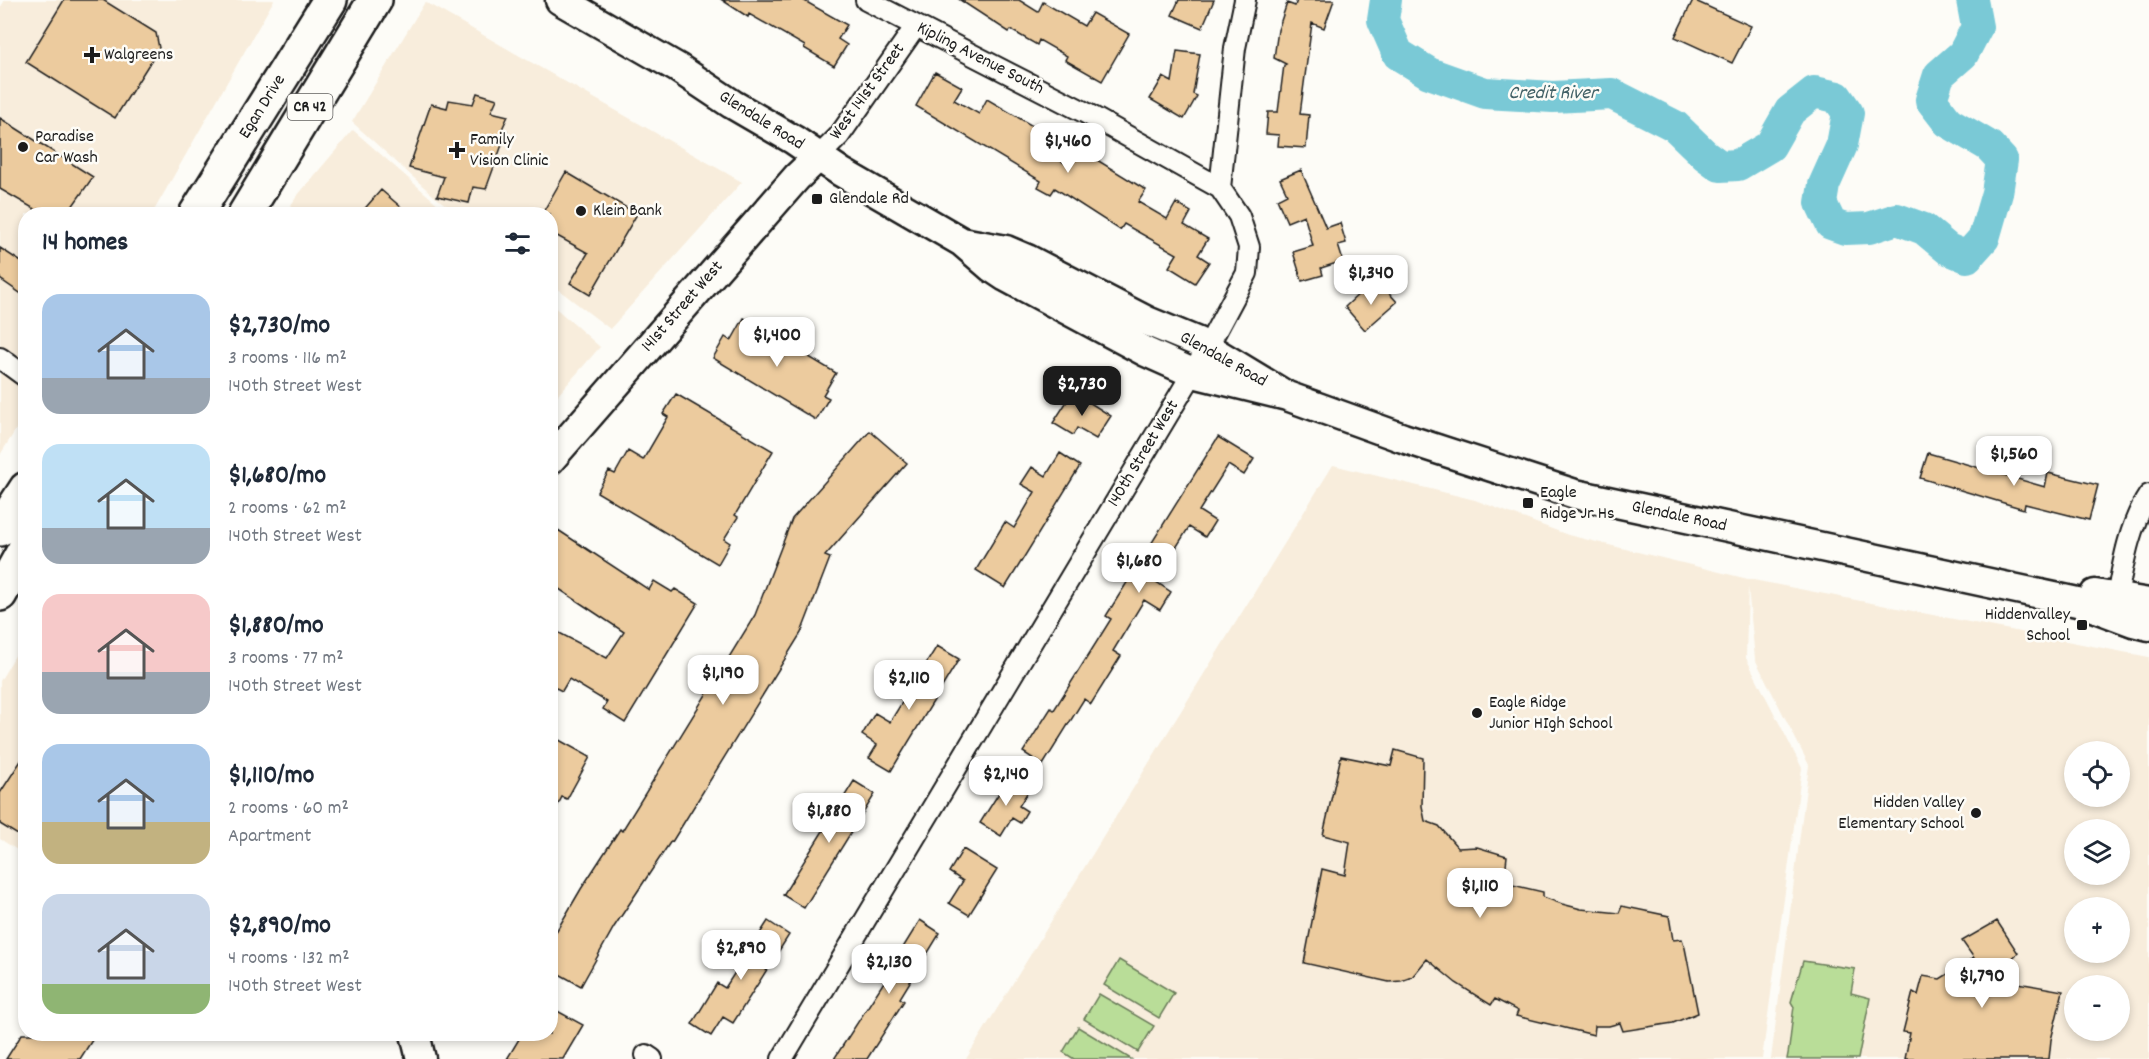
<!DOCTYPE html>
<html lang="en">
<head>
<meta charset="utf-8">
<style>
  :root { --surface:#fff; --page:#f6f6f7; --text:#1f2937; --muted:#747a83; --accent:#1c1c1c }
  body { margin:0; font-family:Dekko,sans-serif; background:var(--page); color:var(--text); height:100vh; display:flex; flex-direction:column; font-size:22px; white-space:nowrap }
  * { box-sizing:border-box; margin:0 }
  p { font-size:20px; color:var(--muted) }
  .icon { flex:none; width:33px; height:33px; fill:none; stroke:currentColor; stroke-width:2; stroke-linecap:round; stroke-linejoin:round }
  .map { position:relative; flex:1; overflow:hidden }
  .drawer { position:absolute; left:18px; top:207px; width:540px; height:834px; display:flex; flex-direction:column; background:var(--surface); border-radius:24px; box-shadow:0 3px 9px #0003 }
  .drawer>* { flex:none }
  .tools { position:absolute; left:2064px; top:741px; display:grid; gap:12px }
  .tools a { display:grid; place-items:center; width:66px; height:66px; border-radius:50%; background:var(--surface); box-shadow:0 3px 9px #0003; font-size:30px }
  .price { position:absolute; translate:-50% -51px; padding:0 14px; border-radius:12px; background:#fff; color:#222; font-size:20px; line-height:39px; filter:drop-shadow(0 2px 3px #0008) }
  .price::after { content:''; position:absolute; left:50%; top:36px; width:18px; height:14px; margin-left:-9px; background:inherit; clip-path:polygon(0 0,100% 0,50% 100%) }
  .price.on { background:var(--accent); color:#fff }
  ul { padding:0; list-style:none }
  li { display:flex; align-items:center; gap:18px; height:150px; padding:0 24px }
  li span { display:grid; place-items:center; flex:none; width:168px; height:120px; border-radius:18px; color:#555 }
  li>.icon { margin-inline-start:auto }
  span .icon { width:72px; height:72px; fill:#fffc; stroke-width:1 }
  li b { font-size:26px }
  h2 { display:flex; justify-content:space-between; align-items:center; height:72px; padding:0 24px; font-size:26px }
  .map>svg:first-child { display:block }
  .built { fill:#f8eddc; fill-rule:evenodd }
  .green { fill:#b9dd98; stroke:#6a7c5a; stroke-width:1.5 }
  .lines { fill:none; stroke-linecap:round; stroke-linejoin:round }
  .river { stroke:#7ac9d6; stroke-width:32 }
  .building { fill:#eccb9e; stroke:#1c1c1c; stroke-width:1.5 }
  .street-casing { stroke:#1c1c1c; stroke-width:24 }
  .secondary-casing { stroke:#1c1c1c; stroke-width:33 }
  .highway-casing { stroke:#1c1c1c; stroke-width:38 }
  .street { stroke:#fdfcf7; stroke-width:20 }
  .secondary { stroke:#fdfcf7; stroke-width:28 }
  .highway { stroke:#fdfcf7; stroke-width:33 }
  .poi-dot { fill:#1c1c1c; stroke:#fdfcf7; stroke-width:2 }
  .labels { text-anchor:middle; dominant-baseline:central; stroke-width:5; stroke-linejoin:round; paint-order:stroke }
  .shield { fill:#fdfcf7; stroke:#605f5e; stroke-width:1.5 }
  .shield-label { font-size:16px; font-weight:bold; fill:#1c1c1c }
  .poi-label { font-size:18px; fill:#1c1c1c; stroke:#fdfcf7; text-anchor:start }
  .street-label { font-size:18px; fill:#1c1c1c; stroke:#fdfcf7 }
  .water-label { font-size:20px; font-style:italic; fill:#426166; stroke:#fdfcf7 }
</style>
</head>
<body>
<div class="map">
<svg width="2149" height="1059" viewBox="0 0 2149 1059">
  <rect width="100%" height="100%" fill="#fdfcf7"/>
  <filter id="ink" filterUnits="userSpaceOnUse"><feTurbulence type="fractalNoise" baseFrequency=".0167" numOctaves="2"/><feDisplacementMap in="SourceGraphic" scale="12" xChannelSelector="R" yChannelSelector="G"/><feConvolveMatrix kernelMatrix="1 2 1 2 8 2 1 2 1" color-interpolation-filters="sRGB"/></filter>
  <g filter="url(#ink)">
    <path class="built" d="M5,0H274L152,214H26L25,415L0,455V8Z
      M425,2L742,182L610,329L551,284L550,214H458L435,197L352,122Z
      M353,130L449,214H285L297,196Z
      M551,304L600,347L551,403Z
      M1333,465L1475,500L1568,535L1748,579L2149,657V1059H1771L1809,765L1755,659L1748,587L1746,658L1802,768L1762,1059H966ZM2074,752H2120V796H2074ZM2074,830H2120V874H2074ZM2074,908H2120V952H2074ZM2074,986H2120V1030H2074Z
      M25,639V855L0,839V681Z"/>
    <path class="green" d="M1119,960L1174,993L1159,1018L1104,985Z
      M1803,961L1855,969L1851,993L1870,998L1858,1059H1787C1791,1041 1791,1025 1794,1007L1791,1002Z
      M1099,994L1154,1026L1138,1052L1084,1019Z
      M1078,1027L1131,1059H1074L1063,1052Z"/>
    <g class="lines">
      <path class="river" d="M1386,0L1383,20L1398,54L1429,73L1485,93L1553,97L1612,94L1675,126L1705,155L1720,166L1738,165L1770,146L1790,111L1814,92L1837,97L1848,113L1842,145L1824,185L1821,203L1831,224L1845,229L1869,228L1897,219L1924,229L1948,249L1967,257L1984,238L1997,193L2002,160L1989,146L1948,122L1931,100L1939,75L1963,54L1977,27L1972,0"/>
    </g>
    <path class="building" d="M64,0H103L156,33L159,48L115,118L26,62Z
      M722,0H803L847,25L838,39L847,45L834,66L804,48L805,46L749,14L748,17Z
      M960,0H1019L1038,12L1043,2L1084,26L1092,13L1129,34L1102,81L1065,60L1067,56L1039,40L1037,45L1011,30L1009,32Z
      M1179,0H1214L1202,28L1172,15Z
      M1297,0H1334L1324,28L1312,23L1300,114L1309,115L1306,148L1278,146L1279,135L1266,134L1268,112H1278L1284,65L1286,64L1274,58L1278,30L1287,3L1295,6Z
      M1693,0L1751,26L1732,63L1675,37Z
      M1177,51L1200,54L1193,94L1197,96L1184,119L1150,99L1163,77L1172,82Z
      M935,72L962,87L954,100L979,114L987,99L1036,128L1030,139L1042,147L1041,149L1066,164L1076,147L1146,190L1138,202L1167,219L1176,203L1191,212L1184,225L1208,239L1198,255L1209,262L1195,283L1169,267L1177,254L1124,224L1120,230L1055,188L1051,194L1038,187L1041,181L916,106Z
      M477,93L497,99L491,112L508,116L502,129L507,131L486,189L473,187L469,203L437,196L444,177L409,168L431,104L447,108L449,100L473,104Z
      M0,118L93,177L67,214H43L0,189Z
      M1301,170L1326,228L1340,223L1346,243L1338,245L1343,261L1321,268L1323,275L1302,281L1293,252L1313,246L1304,215L1287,222L1277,199L1287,194L1280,179Z
      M566,172L637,214L590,295L570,283L588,253L550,232V214H542Z
      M381,190L409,214H360Z
      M0,248L26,265V297L0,279Z
      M1382,285L1397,302L1365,330L1345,307L1364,289L1370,296Z
      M744,318L836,373L823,395L829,398L816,420L713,358L725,337L731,341Z
      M1073,392L1111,416L1096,439L1077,428L1073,435L1053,423Z
      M676,394L773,451L735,515L738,517L724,539L730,543L718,564L597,492L609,471L615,474L628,451L643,460L668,417L663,414Z
      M870,431L907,463L825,556L830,558L801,633L672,842L671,841L614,927L581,986L550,969V942L581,889L620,829L622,831L755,615L792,519Z
      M1218,437L1254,459L1244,475L1228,465L1199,511L1215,521L1205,537L1189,527L1155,581L1171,592L1160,610L1144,600L1113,651L1121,656L1091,704L1084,699L1043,765L1023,752L1051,708L1054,710L1111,619L1106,616Z
      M1060,453L1080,466L1005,588L976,570L1005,522L1014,528L1035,492L1021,484L1032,467L1046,476Z
      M1928,453L2045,487L2048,473L2098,485L2089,520L2025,504L2024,509L1920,478Z
      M558,530L649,590L654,581L672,592L675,589L698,603L625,723L603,709L607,702L569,679L562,691L550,685V628L607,658L624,632L550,583V541Z
      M937,646L959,659L891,771L869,758L877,745L862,735L875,713L890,722Z
      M550,735L590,757L567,799L562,797L550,820Z
      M1395,750L1423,758L1422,806L1425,821L1439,826L1458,848L1477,847L1507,856L1504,883L1543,892V897L1562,904L1581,909L1619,913L1622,906L1669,916L1673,940L1682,939L1685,948L1698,1013L1673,1023L1623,1031L1620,1023L1609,1026H1595L1594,1035L1516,1016L1518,1011L1495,999L1491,1005L1456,983L1427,959L1412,977L1401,981L1389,982L1304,963L1322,869L1345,875L1350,842L1323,835L1341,756L1391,766Z
      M26,753V840L0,824V793Z
      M1009,777L1029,790L1019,806L1027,811L1020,823L1012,818L1001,836L980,823Z
      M854,781L875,794L804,908L783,895Z
      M963,849L997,870L969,915L949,903L963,881L949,872Z
      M920,920L940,933L900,998L904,1001L867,1059H834L893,968L891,967Z
      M768,921L789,935L733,1023L723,1017L711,1036L692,1024L717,983L725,988Z
      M1997,921L2018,953L2003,966L2018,983L2063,991L2051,1040L2049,1059H1905L1910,1033L1903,1032L1913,992L1918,995L1923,976L1940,979L1974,958L1962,941Z
      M550,1007L583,1025L563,1059H507L522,1034H550Z
      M22,1034H96L80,1059H6Z"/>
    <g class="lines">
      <defs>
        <path id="street" d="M866,0L1084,112L1220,188
          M818,157L839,136L916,26
          M0,358L26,377
          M2115,609C2122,571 2127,528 2149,495
          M646,1055L652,1059
          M782,1059L1200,361L1247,273L1249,247L1239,216L1220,188L1235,48L1245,0"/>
        <path id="secondary" d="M560,0L678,68L732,104L794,140L841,172L962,242
          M1287,396L1198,342L1147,321L1027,259L1006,250L962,242L991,267L1006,277L1146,352L1193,373L1287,396L1403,438L1575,494L2082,603L2133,622L2149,626
          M550,460L797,177L818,157
          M2095,594L2149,603
          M415,1034L421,1059"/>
        <path id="highway" d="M196,214L330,0
          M245,214L375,0
          M0,529L26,489
          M0,594L26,547"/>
      </defs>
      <use href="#street" class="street-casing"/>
      <use href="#secondary" class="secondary-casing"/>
      <use href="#highway" class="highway-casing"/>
      <use href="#street" class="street"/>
      <use href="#secondary" class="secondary"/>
      <use href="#highway" class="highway"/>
    </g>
  </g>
  <g class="poi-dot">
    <path d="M89 46h6v6h6v6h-6v6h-6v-6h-6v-6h6z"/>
    <circle cx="23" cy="147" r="6"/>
    <path d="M454 141h6v6h6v6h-6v6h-6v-6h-6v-6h6z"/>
    <rect x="811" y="193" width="12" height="12" rx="3"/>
    <circle cx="581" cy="211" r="6"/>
    <rect x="1522" y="497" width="12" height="12" rx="3"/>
    <rect x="2076" y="619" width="12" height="12" rx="3"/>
    <circle cx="1477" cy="713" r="6"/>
    <circle cx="1976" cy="813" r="6"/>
  </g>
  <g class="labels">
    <rect class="shield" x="287.5" y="94" width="45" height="26" rx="4.5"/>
    <g class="shield-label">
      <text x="310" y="107">CR 42</text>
    </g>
    <g class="poi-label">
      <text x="104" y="55">Walgreens</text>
      <text x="35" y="137">Paradise<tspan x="35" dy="21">Car Wash</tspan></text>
      <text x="470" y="140">Family<tspan x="470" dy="21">Vision Clinic</tspan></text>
      <text x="829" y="199">Glendale Rd</text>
      <text x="593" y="211">Klein Bank</text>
      <text x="1540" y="493">Eagle<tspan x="1540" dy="21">Ridge Jr Hs</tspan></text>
      <text x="2070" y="615" text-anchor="end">Hiddenvalley<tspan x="2070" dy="21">School</tspan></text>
      <text x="1489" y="703">Eagle Ridge<tspan x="1489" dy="21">Junior HIgh School</tspan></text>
      <text x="1964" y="803" text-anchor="end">Hidden Valley<tspan x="1964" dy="21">Elementary School</tspan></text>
    </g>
    <g class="street-label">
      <text transform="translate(980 59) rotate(27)">Kipling Avenue South</text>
      <text transform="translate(868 92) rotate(-54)">West 141st Street</text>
      <text transform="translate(263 107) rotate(-58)">Egan Drive</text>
      <text transform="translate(761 121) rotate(32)">Glendale Road</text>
      <text transform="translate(683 307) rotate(-49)">141st Street West</text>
      <text transform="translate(1223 360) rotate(29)">Glendale Road</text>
      <text transform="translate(1144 454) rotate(-59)">140th Street West</text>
      <text transform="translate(1679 517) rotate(12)">Glendale Road</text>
    </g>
    <g class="water-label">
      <text x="1553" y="94">Credit River</text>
    </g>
  </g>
</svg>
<div class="tools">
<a><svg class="icon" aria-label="locate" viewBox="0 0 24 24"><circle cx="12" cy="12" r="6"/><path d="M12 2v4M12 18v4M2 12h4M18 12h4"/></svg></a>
<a><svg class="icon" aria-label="layers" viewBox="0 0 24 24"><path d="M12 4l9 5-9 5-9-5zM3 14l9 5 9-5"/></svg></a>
<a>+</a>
<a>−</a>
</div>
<b class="price" style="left:1068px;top:174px">$1,460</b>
<b class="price" style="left:1371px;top:306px">$1,340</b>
<b class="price" style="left:777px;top:368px">$1,400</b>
<b class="price on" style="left:1082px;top:417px">$2,730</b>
<b class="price" style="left:2014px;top:487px">$1,560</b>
<b class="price" style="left:1139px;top:594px">$1,680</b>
<b class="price" style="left:723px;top:706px">$1,190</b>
<b class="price" style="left:909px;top:711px">$2,110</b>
<b class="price" style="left:1006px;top:807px">$2,140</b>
<b class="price" style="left:829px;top:844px">$1,880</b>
<b class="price" style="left:1480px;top:919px">$1,110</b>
<b class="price" style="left:741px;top:981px">$2,890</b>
<b class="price" style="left:889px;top:995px">$2,130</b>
<b class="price" style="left:1982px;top:1009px">$1,790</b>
<section class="drawer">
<h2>14 homes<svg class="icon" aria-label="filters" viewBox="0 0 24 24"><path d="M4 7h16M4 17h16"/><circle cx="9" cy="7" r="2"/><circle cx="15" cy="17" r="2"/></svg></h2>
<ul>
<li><span style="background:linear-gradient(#a9c7e8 70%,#9aa5b1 0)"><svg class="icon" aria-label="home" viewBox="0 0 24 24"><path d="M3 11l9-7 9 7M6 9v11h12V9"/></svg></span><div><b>$2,730/mo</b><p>3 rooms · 116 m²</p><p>140th Street West</p></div></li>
<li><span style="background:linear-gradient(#bfe0f5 70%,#9aa5b1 0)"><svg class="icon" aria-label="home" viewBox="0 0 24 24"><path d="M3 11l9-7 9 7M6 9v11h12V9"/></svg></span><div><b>$1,680/mo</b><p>2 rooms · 62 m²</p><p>140th Street West</p></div></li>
<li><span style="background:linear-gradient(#f6c9c9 65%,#9aa5b1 0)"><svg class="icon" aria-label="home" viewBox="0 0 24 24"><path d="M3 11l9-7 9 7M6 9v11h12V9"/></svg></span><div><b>$1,880/mo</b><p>3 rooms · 77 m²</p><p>140th Street West</p></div></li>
<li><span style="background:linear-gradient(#a9c7e8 65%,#c2b280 0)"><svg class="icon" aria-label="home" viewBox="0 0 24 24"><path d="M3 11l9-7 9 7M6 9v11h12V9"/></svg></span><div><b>$1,110/mo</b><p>2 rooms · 60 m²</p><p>Apartment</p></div></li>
<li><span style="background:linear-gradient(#c9d6e8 75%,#8fb573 0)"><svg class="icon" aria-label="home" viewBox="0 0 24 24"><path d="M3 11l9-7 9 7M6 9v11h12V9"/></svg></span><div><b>$2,890/mo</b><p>4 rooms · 132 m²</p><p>140th Street West</p></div></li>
</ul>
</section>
</div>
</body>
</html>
